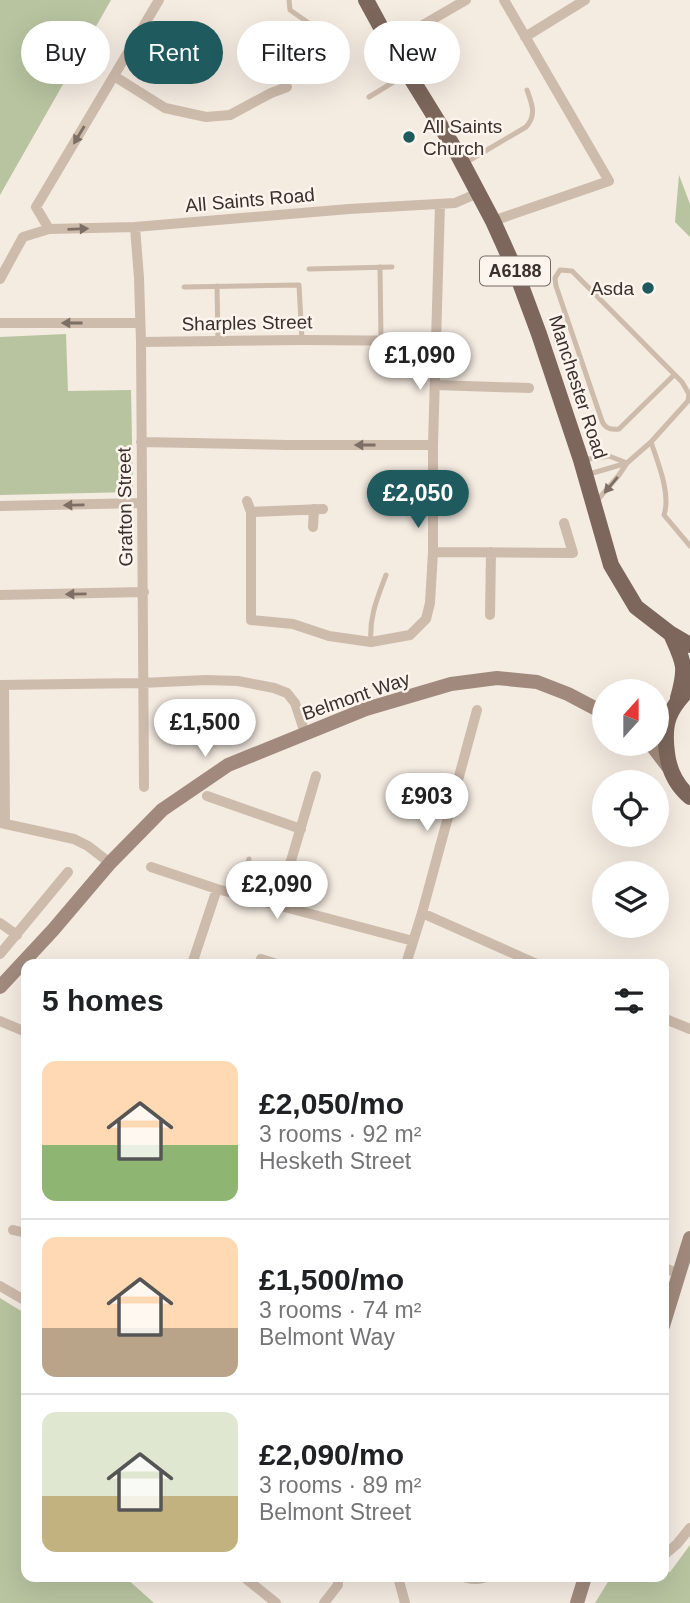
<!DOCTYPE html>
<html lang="en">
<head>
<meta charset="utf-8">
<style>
  :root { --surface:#fff; --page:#f2f2f2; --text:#202124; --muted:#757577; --line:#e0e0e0; --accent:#1f5a5e }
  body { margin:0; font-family:Helvetica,sans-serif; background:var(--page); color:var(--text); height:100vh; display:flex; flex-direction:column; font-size:26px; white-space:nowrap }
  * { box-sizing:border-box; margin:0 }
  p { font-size:23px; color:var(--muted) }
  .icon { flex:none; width:38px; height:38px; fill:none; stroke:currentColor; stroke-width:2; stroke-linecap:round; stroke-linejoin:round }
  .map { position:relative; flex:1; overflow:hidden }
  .side { position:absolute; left:21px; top:959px; width:648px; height:623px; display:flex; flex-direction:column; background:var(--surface); border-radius:14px; box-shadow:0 7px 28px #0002 }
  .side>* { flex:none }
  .banner { position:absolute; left:21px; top:21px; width:649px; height:63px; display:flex; gap:14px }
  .needle { width:46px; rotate:21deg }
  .buttons { position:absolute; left:592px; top:679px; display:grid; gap:14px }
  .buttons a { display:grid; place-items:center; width:77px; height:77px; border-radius:50%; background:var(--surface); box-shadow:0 7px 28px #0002; font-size:35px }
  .price { position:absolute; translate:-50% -60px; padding:0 16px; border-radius:24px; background:#fff; color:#222; font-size:23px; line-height:46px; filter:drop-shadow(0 2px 4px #0008) }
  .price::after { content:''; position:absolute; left:50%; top:42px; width:21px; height:16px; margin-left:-10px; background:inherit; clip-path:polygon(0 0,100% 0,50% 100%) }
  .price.current { background:var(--accent); color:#fff }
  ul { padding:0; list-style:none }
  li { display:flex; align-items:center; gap:21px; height:175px; padding:0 21px }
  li+li { border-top:2px solid var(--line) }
  li span { display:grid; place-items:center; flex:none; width:196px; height:140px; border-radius:14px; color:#555 }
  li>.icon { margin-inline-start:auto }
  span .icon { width:84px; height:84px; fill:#fffc; stroke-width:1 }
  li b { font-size:30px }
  h2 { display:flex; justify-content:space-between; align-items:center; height:84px; padding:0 21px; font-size:30px }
  .pill { padding:0 24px; border-radius:32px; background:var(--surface); box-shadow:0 7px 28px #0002; font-size:24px; line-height:63px }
  .pill.current { background:var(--accent); color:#fff }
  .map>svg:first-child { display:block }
  .green { fill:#b8c4a0 }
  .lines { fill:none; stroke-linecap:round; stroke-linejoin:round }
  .lane { stroke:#cdbbac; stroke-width:5 }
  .street { stroke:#cdbbac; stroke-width:10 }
  .secondary { stroke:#a18a7d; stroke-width:14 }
  .primary { stroke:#7d675c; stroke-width:16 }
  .oneway { fill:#7d6f65 }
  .poi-dot { fill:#1f5a5e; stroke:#fbf5ee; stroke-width:2.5 }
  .labels { text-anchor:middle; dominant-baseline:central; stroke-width:5; stroke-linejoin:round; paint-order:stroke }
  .shield { fill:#fbf5ee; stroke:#756b66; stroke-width:2 }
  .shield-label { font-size:18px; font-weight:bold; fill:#3b302b }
  .poi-label { font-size:19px; fill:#3b302b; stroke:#fbf5ee; text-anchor:start }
  .street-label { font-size:19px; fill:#3b302b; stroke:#fbf5ee }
</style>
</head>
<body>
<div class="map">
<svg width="690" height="1603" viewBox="0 0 690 1603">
  <rect width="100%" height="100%" fill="#f4ebe1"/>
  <path class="green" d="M0,0H111L0,195Z
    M679,175L690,204V237L675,222Z
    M66,334L68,391L131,390L133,492L0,495V337Z
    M0,1298L26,1314V1577H125L154,1603H0Z
    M690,1545V1603H595L611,1577H663V1571L670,1572Z"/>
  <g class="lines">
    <path class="lane" d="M289,0L290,10L313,26
      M369,97L405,75
      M465,163L526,127C537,115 532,104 527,90
      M380,267L381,340
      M309,269L392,267
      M217,286L218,342
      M184,287L299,285L302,340
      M651,442C658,463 671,494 664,515L690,546
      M582,460L609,456L627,463
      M586,475L627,463
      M595,503L619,475L627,463L651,442L688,401L689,394L682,382L577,276L572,271L560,270L555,278L556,286L602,421C605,429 611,430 619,429L674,375
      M371,642C369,617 377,599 386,575
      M238,895L249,859
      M456,1577C470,1583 480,1583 495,1577"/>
    <path class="street" d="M525,37L585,0
      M390,44L466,0
      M114,76L165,108L206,117L230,115L271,93L287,87
      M493,221L609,181L504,0
      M135,227L139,278L141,342L144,787
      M49,229L36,207L159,0
      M0,279L23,237L49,229L135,227L349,209L455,203L478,193
      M0,323H140
      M141,342L302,340L437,341
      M435,385L529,388
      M141,442L287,445H433
      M247,501L251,512V620L293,624L329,636L371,642L410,635L426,619L430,603L433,552V445L440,204
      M0,506L142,503
      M251,512L323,509
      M313,527L314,509
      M433,552L573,553L564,523
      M0,595L144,592
      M490,615L491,552
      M0,685L142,683L206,680L238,681L274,688L287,693L295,703L303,727
      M4,685L5,824
      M207,796L301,829
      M1,823L74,839L88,846L110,863
      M151,867L217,889L413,941
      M278,905L316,776
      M422,913L537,964
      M0,923L17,935
      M0,954L68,872
      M192,964L217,889
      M259,964L261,959L277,964
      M406,964L422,913L477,710
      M663,1018L690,1029
      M0,1021L26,1032
      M13,1230L26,1233
      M663,1267L679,1274
      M0,1286L26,1301
      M663,1556L677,1544L690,1528
      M244,1577L276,1603
      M398,1577L405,1603
      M324,1603L338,1585V1577"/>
    <path class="secondary" d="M648,744L653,747L669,768
      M0,987L53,930L110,863L162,810L228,765L366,709L451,684L497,678L537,682L568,694L604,713
      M663,1326L690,1238
      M577,1603L585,1577"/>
    <path class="primary" d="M366,0L390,44L456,151L493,221L516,272L539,334L581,460L611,565L636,607L671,634L690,645
      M671,634C684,663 687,666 678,698
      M690,688C668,710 663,723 667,753C669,771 676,785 690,797"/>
  </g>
  <defs><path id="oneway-solid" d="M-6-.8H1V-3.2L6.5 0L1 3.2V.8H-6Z" transform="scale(1.75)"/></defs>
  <g class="oneway">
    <use href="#oneway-solid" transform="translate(79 135) rotate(121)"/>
    <use href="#oneway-solid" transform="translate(78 229) rotate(-2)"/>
    <use href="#oneway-solid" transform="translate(72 323) rotate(180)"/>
    <use href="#oneway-solid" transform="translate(365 445) rotate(-180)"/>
    <use href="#oneway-solid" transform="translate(611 485) rotate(130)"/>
    <use href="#oneway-solid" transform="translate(74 505) rotate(179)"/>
    <use href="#oneway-solid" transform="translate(76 594) rotate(179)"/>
  </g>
  <g class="poi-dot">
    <circle cx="409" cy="137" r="7"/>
    <circle cx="648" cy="288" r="7"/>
  </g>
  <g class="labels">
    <rect class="shield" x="480" y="256.5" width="70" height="29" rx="5"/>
    <g class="shield-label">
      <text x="515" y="271">A6188</text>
    </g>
    <g class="poi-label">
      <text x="423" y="126">All Saints<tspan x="423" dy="22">Church</tspan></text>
      <text x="634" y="288" text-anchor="end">Asda</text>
    </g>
    <g class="street-label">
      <text transform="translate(250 200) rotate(-5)">All Saints Road</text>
      <text transform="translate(247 323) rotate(-1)">Sharples Street</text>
      <text transform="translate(578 387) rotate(72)">Manchester Road</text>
      <text transform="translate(125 507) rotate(-91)">Grafton Street</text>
      <text transform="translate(356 696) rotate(-19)">Belmont Way</text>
    </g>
  </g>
</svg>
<div class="buttons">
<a><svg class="needle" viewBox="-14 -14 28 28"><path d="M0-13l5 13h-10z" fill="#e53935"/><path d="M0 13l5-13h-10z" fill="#757577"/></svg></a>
<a><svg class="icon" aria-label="locate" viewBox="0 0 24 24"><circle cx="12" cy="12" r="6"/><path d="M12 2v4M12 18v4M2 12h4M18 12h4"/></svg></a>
<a><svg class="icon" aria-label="layers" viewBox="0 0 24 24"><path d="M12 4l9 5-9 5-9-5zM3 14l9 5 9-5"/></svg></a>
</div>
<b class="price" style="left:420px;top:392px">£1,090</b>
<b class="price current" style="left:418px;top:530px">£2,050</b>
<b class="price" style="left:205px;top:759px">£1,500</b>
<b class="price" style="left:427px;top:833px">£903</b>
<b class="price" style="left:277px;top:921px">£2,090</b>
<div class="banner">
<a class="pill">Buy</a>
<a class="pill current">Rent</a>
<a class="pill">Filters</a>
<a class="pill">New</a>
</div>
<section class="side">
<h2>5 homes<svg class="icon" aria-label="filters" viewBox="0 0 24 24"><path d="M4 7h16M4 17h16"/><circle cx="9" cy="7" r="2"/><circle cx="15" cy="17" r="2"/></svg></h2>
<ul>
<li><span style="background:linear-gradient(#ffd9b3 60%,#8fb573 0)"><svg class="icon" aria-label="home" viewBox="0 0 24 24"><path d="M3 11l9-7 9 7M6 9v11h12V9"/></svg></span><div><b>£2,050/mo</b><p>3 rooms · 92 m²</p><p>Hesketh Street</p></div></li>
<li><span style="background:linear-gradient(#ffd9b3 65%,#b9a48a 0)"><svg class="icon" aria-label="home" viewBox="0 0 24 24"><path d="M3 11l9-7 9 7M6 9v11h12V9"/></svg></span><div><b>£1,500/mo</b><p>3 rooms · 74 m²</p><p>Belmont Way</p></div></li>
<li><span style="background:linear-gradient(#dfe7d0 60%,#c2b280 0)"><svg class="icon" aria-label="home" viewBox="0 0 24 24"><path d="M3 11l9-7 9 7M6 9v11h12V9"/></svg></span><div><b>£2,090/mo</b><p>3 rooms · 89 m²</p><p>Belmont Street</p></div></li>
</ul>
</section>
</div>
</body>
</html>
